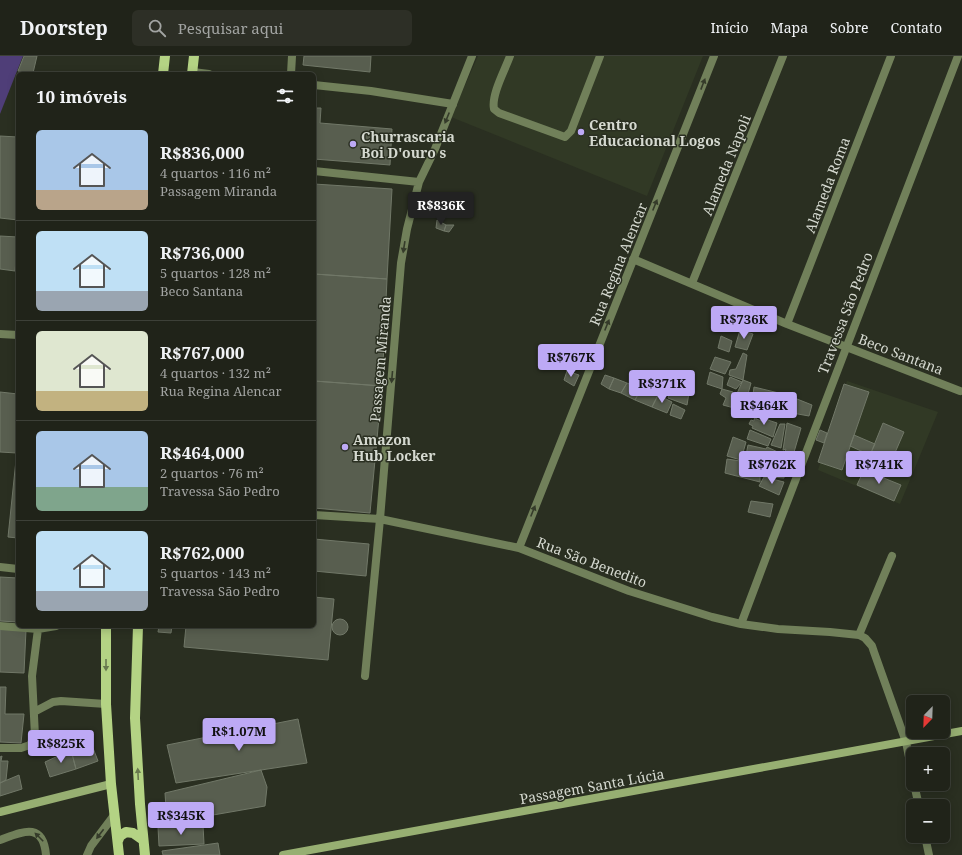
<!DOCTYPE html>
<html lang="pt">
<head>
<meta charset="utf-8">
<style>
  :root { --surface:#202319; --page:#2d2f26; --text:#f1f3f6; --muted:#a2a4a2; --line:#3d4038; --accent:#bda9f5 }
  body { margin:0; font-family:"Noto Serif",serif; background:var(--page); color:var(--text); height:100vh; display:flex; flex-direction:column; font-size:15px; white-space:nowrap }
  * { box-sizing:border-box; margin:0 }
  p { font-size:13px; color:var(--muted) }
  .icon { flex:none; width:22px; height:22px; fill:none; stroke:currentColor; stroke-width:2; stroke-linecap:round; stroke-linejoin:round }
  .map { position:relative; flex:1; overflow:hidden }
  .details { position:absolute; left:16px; top:16px; width:300px; height:556px; display:flex; flex-direction:column; background:var(--surface); border-radius:6px; box-shadow:0 2px 10px #0003,0 0 0 1px var(--line) }
  .details>* { flex:none }
  .needle { width:26px; rotate:203deg }
  .controls { position:absolute; left:906px; top:639px; display:grid; gap:8px }
  .controls a { display:grid; place-items:center; width:44px; height:44px; border-radius:6px; background:var(--surface); box-shadow:0 2px 10px #0003,0 0 0 1px var(--line); font-size:20px }
  .price { position:absolute; translate:-50% -34px; padding:0 9px; border-radius:4px; background:var(--accent); color:#111; font-size:13px; line-height:26px; filter:drop-shadow(0 1px 2px #0008) }
  .price::after { content:''; position:absolute; left:50%; top:24px; width:12px; height:9px; margin-left:-6px; background:inherit; clip-path:polygon(0 0,100% 0,50% 100%) }
  .price.active { background:#222; color:#fff }
  ul { padding:0; list-style:none }
  li { display:flex; align-items:center; gap:12px; height:100px; padding:0 20px }
  li+li { border-top:1px solid var(--line) }
  li span { display:grid; place-items:center; flex:none; width:112px; height:80px; border-radius:6px; color:#555 }
  li>.icon { margin-inline-start:auto }
  span .icon { width:48px; height:48px; fill:#fffc; stroke-width:1 }
  li b { font-size:17px }
  h2 { display:flex; justify-content:space-between; align-items:center; height:48px; padding:0 20px; font-size:17px }
  header { display:flex; align-items:center; gap:24px; box-sizing:border-box; height:56px; padding:0 20px; background:var(--surface); border-bottom:1px solid var(--line) }
  header strong { font-size:19px }
  nav { display:flex; gap:22px; margin-inline-start:auto; font-size:14px }
  .search { width:280px; height:36px; background:var(--page); display:flex; align-items:center; gap:10px; box-sizing:border-box; padding:0 14px; border-radius:6px; color:var(--muted); font-size:15px }
  .map>svg:first-child { display:block }
  .built { fill:#313925 }
  .green { fill:#4f3e78 }
  .building { fill:#585e4f; stroke:#717868 }
  .lines { fill:none; stroke-linecap:round; stroke-linejoin:round }
  .lane { stroke:#71805a; stroke-width:8 }
  .street { stroke:#71805a; stroke-width:8 }
  .secondary { stroke:#97af72; stroke-width:8 }
  .primary { stroke:#b4d384; stroke-width:10 }
  .oneway { fill:#353b2a }
  .oneway2 { fill:#68794e }
  .poi-dot { fill:#bda9f5; stroke:#2a2f21; stroke-width:1.5 }
  .labels { text-anchor:middle; dominant-baseline:central; stroke-width:3; stroke-linejoin:round; paint-order:stroke }
  .poi-label { font-size:14px; font-weight:bold; fill:#d5d9d0; stroke:#2a2f21; text-anchor:start }
  .street-label { font-size:14px; fill:#d5d9d0; stroke:#2a2f21 }
</style>
</head>
<body>
<header>
<strong>Doorstep</strong>
<div class="search"><svg class="icon" aria-label="search" viewBox="0 0 24 24"><circle cx="10" cy="10" r="6"/><path d="M15 15l6 6"/></svg>Pesquisar aqui</div>
<nav><a>Início</a><a>Mapa</a><a>Sobre</a><a>Contato</a></nav>
</header>
<div class="map">
<svg width="962" height="799" viewBox="0 0 962 799">
  <rect width="100%" height="100%" fill="#2a2f21"/>
  <path class="built" d="M478,0H703L647,140L451,61Z
    M847,325L938,356L900,448L818,414Z"/>
  <path class="green" d="M0,0H23L0,58Z"/>
  <path class="building" d="M24,0H37L33,17L18,15Z
    M304,0H371L370,16L303,9Z
    M314,52H321L320,67L392,73L390,109L314,103Z
    M0,80L18,81V164L0,162Z
    M314,128L392,133L387,223L314,218Z
    M437,164L446,169L444,175L436,172Z
    M446,169H454L449,176L444,175Z
    M0,180L18,181L15,215L0,213Z
    M314,218L387,223L382,330L314,325Z
    M740,274L753,278L747,294L735,291Z
    M721,280L732,285L729,296L718,292Z
    M743,297L747,299L743,324L729,319L730,314L736,313Z
    M715,301L731,306L725,318L710,313Z
    M567,315L579,319L574,330L564,324Z
    M710,316L723,321L722,333L707,328Z
    M605,319L614,322L609,333L601,328Z
    M730,321L742,326L736,333L727,329Z
    M614,322L627,327L621,337L609,333Z
    M743,324L751,327L746,345L735,342Z
    M314,325L382,330L370,457L314,452Z
    M674,326L690,331L687,349L668,342Z
    M627,327L641,333L635,344L621,337Z
    M844,328L869,336L842,414L818,406Z
    M754,331L787,339L780,354L752,347Z
    M641,333L658,339L652,351L635,344Z
    M722,333L733,336L734,352L723,349L726,342L720,338Z
    M0,336L18,338L17,397L0,396Z
    M658,339L672,346L667,357L652,351Z
    M787,339L812,349L809,360L781,355Z
    M740,346L750,349L748,357L742,355L743,352L739,350Z
    M673,348L685,354L681,363L670,359Z
    M755,359L757,360L756,363L765,366V363L777,367L773,381L752,372L753,370L749,368L751,364L754,365Z
    M787,367L801,372L790,410L781,407L786,393L783,394Z
    M883,367L904,376L884,422L864,414Z
    M780,368H785L781,392L771,389Z
    M750,374L771,383L768,390L747,383Z
    M820,374L827,377L824,387L816,384Z
    M854,379L875,388L870,399L850,390Z
    M733,381L746,386L741,404L727,400Z
    M18,385V482L8,481Z
    M748,389L766,393L767,391L782,398L779,409L767,404L747,403L746,399Z
    M727,403L760,408V426L725,417Z
    M763,408H770V420L764,421Z
    M773,409L785,410L784,422L772,421Z
    M864,414L901,429L894,445L857,429Z
    M764,421L784,426L779,439L759,430Z
    M751,445L773,448L770,461L748,456Z
    M314,483L369,488L366,520L314,515Z
    M0,521L18,522V566L0,565Z
    M314,541L334,543L328,604L184,591L186,570H314Z
    M332 571a8 8 0 1 1 16 0a8 8 0 1 1-16 0Z
    M159,570H172L171,577L158,576Z
    M0,572L26,574L24,617L0,616Z
    M0,631H6L5,658H24L21,687L0,686Z
    M298,663L307,707L176,727L167,689Z
    M93,692L98,705L76,713L71,694Z
    M71,694L76,713L50,721L45,706Z
    M2,700L1,705H8L6,724L0,727V701Z
    M261,714L267,731L265,750L167,767L165,737Z
    M19,719L22,733L0,740V727Z
    M203,769L204,788L159,790L158,771Z
    M218,787L220,799H163L162,795Z"/>
  <g class="lines">
    <path class="lane" d="M510,0C505,14 491,39 494,53L499,57L565,81L571,75L600,0
      M193,16L209,18
      M291,18L292,0
      M314,29L371,35L453,48
      M0,278L18,279
      M0,511L18,513
      M0,570L38,573
      M34,656L53,646L61,645L106,648
      M0,692H21L30,689L35,680L32,620L38,573L56,570
      M0,784C22,776 43,765 46,799
      M87,799L91,790L115,758"/>
    <path class="street" d="M314,115L419,126
      M633,203L787,268L960,335
      M692,227L783,0
      M787,268L891,0
      M314,459L380,463L519,492L629,535L712,561L741,568L778,573L830,576L859,579L865,582L872,590L874,596L906,686L913,721
      M519,492L714,0
      M741,568C812,378 886,189 958,0
      M859,579L892,500
      M365,620L380,463L401,207L407,173L419,126L435,93L472,0
      M914,728L919,750
      M925,780L929,799"/>
    <path class="secondary" d="M0,756L111,728
      M283,799L962,675"/>
    <path class="primary" d="M163,18L165,0
      M192,18L194,0
      M106,570V648L111,728L119,799
      M138,570L135,662L140,748L145,799
      M118,785L120,780L126,776L133,777L143,784"/>
  </g>
  <defs><path id="oneway-solid" d="M-6-.8H1V-3.2L6.5 0L1 3.2V.8H-6Z"/></defs>
  <g class="oneway">
    <use href="#oneway-solid" transform="translate(703 28) rotate(-69)"/>
    <use href="#oneway-solid" transform="translate(447 62) rotate(112)"/>
    <use href="#oneway-solid" transform="translate(655 149) rotate(-68)"/>
    <use href="#oneway-solid" transform="translate(404 191) rotate(99)"/>
    <use href="#oneway-solid" transform="translate(607 269) rotate(-68)"/>
    <use href="#oneway-solid" transform="translate(392 321) rotate(95)"/>
    <use href="#oneway-solid" transform="translate(533 455) rotate(-68)"/>
    <use href="#oneway-solid" transform="translate(100 778) rotate(127)"/>
    <use href="#oneway-solid" transform="translate(39 781) rotate(-135)"/>
  </g>
  <g class="oneway2">
    <use href="#oneway-solid" transform="translate(106 609) rotate(90)"/>
    <use href="#oneway-solid" transform="translate(138 718) rotate(-93)"/>
  </g>
  <g class="poi-dot">
    <circle cx="581" cy="76" r="4"/>
    <circle cx="353" cy="88" r="4"/>
    <circle cx="345" cy="391" r="4"/>
  </g>
  <g class="labels">
    <g class="poi-label">
      <text x="589" y="68">Centro<tspan x="589" dy="16">Educacional Logos</tspan></text>
      <text x="361" y="80">Churrascaria<tspan x="361" dy="16">Boi D'ouro s</tspan></text>
      <text x="353" y="383">Amazon<tspan x="353" dy="16">Hub Locker</tspan></text>
    </g>
    <g class="street-label">
      <text transform="translate(726 109) rotate(-68)">Alameda Napoli</text>
      <text transform="translate(827 129) rotate(-69)">Alameda Roma</text>
      <text transform="translate(618 208) rotate(-68)">Rua Regina Alencar</text>
      <text transform="translate(845 257) rotate(-69)">Travessa São Pedro</text>
      <text transform="translate(901 298) rotate(21)">Beco Santana</text>
      <text transform="translate(380 303) rotate(-85)">Passagem Miranda</text>
      <text transform="translate(592 506) rotate(21)">Rua São Benedito</text>
      <text transform="translate(592 730) rotate(-10)">Passagem Santa Lúcia</text>
    </g>
  </g>
</svg>
<div class="controls">
<a><svg class="needle" viewBox="-14 -14 28 28"><path d="M0-13l5 13h-10z" fill="#e53935"/><path d="M0 13l5-13h-10z" fill="#a2a4a2"/></svg></a>
<a>+</a>
<a>−</a>
</div>
<b class="price active" style="left:441px;top:170px">R$836K</b>
<b class="price" style="left:744px;top:284px">R$736K</b>
<b class="price" style="left:571px;top:322px">R$767K</b>
<b class="price" style="left:662px;top:348px">R$371K</b>
<b class="price" style="left:764px;top:370px">R$464K</b>
<b class="price" style="left:772px;top:429px">R$762K</b>
<b class="price" style="left:879px;top:429px">R$741K</b>
<b class="price" style="left:239px;top:696px">R$1.07M</b>
<b class="price" style="left:61px;top:708px">R$825K</b>
<b class="price" style="left:181px;top:780px">R$345K</b>
<section class="details">
<h2>10 imóveis<svg class="icon" aria-label="filters" viewBox="0 0 24 24"><path d="M4 7h16M4 17h16"/><circle cx="9" cy="7" r="2"/><circle cx="15" cy="17" r="2"/></svg></h2>
<ul>
<li><span style="background:linear-gradient(#a9c7e8 75%,#b9a48a 0)"><svg class="icon" aria-label="home" viewBox="0 0 24 24"><path d="M3 11l9-7 9 7M6 9v11h12V9"/></svg></span><div><b>R$836,000</b><p>4 quartos · 116 m²</p><p>Passagem Miranda</p></div></li>
<li><span style="background:linear-gradient(#bfe0f5 75%,#9aa5b1 0)"><svg class="icon" aria-label="home" viewBox="0 0 24 24"><path d="M3 11l9-7 9 7M6 9v11h12V9"/></svg></span><div><b>R$736,000</b><p>5 quartos · 128 m²</p><p>Beco Santana</p></div></li>
<li><span style="background:linear-gradient(#dfe7d0 75%,#c2b280 0)"><svg class="icon" aria-label="home" viewBox="0 0 24 24"><path d="M3 11l9-7 9 7M6 9v11h12V9"/></svg></span><div><b>R$767,000</b><p>4 quartos · 132 m²</p><p>Rua Regina Alencar</p></div></li>
<li><span style="background:linear-gradient(#a9c7e8 70%,#7fa58c 0)"><svg class="icon" aria-label="home" viewBox="0 0 24 24"><path d="M3 11l9-7 9 7M6 9v11h12V9"/></svg></span><div><b>R$464,000</b><p>2 quartos · 76 m²</p><p>Travessa São Pedro</p></div></li>
<li><span style="background:linear-gradient(#bfe0f5 75%,#9aa5b1 0)"><svg class="icon" aria-label="home" viewBox="0 0 24 24"><path d="M3 11l9-7 9 7M6 9v11h12V9"/></svg></span><div><b>R$762,000</b><p>5 quartos · 143 m²</p><p>Travessa São Pedro</p></div></li>
</ul>
</section>
</div>
</body>
</html>
